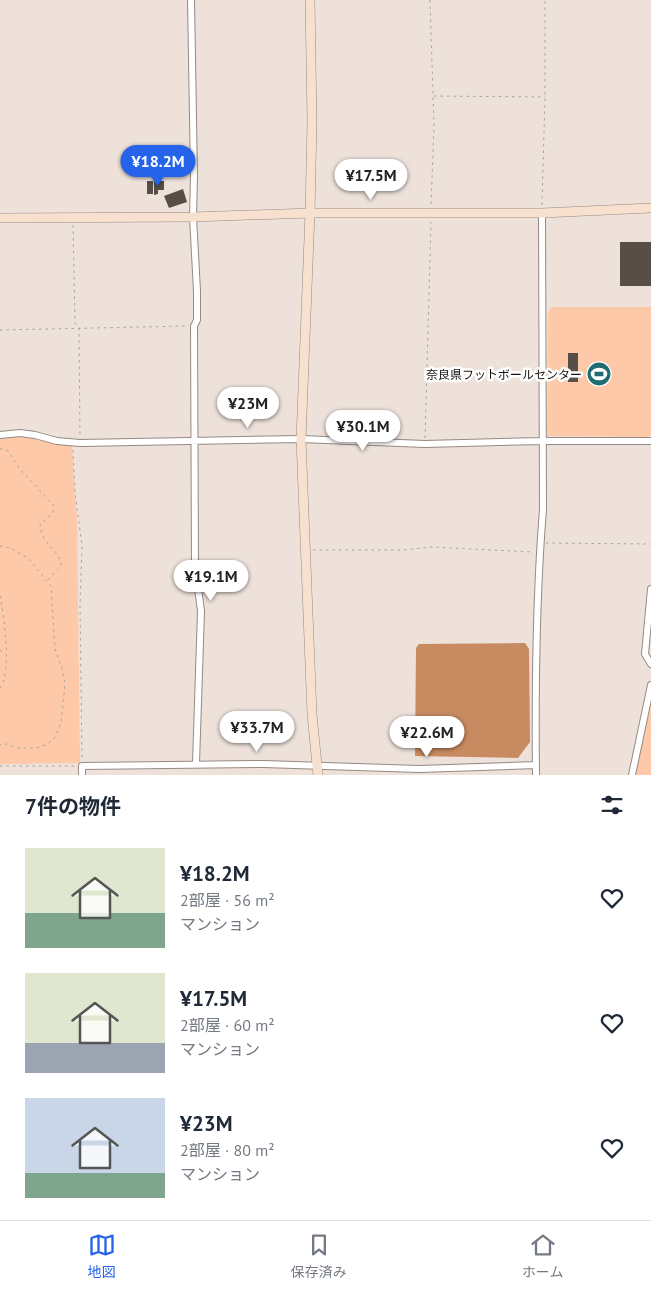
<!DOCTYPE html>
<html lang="ja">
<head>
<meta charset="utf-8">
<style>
  :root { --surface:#fff; --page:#f2f2f3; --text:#1f2937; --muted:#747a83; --line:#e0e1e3; --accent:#2563eb }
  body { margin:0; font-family:"PT Sans","Noto Sans JP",sans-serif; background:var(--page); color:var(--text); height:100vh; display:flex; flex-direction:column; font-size:19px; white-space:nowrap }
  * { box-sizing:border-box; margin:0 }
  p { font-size:16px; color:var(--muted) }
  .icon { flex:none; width:28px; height:28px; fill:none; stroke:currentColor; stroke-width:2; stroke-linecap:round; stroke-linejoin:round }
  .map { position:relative; height:775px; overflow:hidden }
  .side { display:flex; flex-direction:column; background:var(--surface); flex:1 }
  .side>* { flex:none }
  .price { position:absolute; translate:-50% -42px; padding:0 11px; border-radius:18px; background:#fff; color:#222; font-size:16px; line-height:32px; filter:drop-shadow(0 1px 2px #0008) }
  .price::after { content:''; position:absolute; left:50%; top:30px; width:15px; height:11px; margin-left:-8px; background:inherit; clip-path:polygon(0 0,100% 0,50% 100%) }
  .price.on { background:var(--accent); color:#fff }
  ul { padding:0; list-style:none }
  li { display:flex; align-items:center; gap:15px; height:125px; padding:0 25px }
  li span { display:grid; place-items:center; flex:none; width:140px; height:100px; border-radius:0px; color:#555 }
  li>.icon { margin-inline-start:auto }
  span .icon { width:60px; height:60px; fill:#fffc; stroke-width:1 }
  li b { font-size:21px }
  h2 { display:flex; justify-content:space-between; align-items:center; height:60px; padding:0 25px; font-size:21px }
  .menu { display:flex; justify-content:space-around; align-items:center; height:70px; border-top:1px solid var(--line); background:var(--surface); font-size:14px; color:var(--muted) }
  .menu a { display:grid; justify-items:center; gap:2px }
  .menu .on { color:var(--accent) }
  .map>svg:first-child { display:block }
  .green { fill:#fdc9a8 }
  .water { fill:#c88a60 }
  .building { fill:#584e48 }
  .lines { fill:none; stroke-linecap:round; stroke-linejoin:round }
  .street-casing { stroke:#958a84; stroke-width:8 }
  .secondary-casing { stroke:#958a84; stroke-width:10 }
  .path { stroke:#aba29c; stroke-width:1; stroke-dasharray:2.5 4; stroke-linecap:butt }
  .street { stroke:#fff; stroke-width:6 }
  .secondary { stroke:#f8e0cf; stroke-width:9 }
  .labels { text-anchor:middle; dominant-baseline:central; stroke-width:5; stroke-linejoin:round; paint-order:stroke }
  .poi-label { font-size:12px; fill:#14110e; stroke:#fff; text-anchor:end }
</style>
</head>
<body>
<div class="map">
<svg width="651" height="775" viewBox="0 0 651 775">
  <rect width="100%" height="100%" fill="#ede1da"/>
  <path class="green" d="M552,307H651V435L648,437L547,436L548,312Z
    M19,435L72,445L77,522L80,763L0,764V438Z
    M651,699V775H634Z"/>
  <path class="water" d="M525,643L529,649L530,742L518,758L415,756L416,648L419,644Z"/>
  <path class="building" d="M147,181H153V194H147Z
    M154,181H164V190H158V194L154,195Z
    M183,189L187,202L169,208L164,196Z
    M620,242H651V286H620Z
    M568,353H578V382H568Z"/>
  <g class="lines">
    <defs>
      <path id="street" d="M191,0L194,176L193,217L197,291V320L194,326L195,566L201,611L196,763
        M0,435L20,433L35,435L57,441L80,443L301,439L425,444L542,441H651
        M651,589L645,654L651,664
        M82,775V766L263,764L419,769L536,765
        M536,775C535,686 536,597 543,509L542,213
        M632,775L651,685"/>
      <path id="secondary" d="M310,0L312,121L310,213L301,439L312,714L318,775
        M0,218L193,217L310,213H542L651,208"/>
    </defs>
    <use href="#street" class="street-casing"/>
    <use href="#secondary" class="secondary-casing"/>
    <path class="path" d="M430,0L434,126L431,206
      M434,96L545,97
      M542,205L545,97V0
      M73,225L75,323L79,328L80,437
      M0,330L188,326
      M425,438L431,222
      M0,449H3L8,451L19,468L54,506L53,513L40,524C41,528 41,533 43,536C48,548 61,552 61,566L48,580
      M73,450L75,492L82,546L80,605L82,760
      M546,543L651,544
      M0,546L10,548L28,558L51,586L55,649L62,668L65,684L61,723L54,739L46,745L36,748H19L6,744L0,745
      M313,550H403L431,547L533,552
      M0,596C4,615 12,673 0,688
      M0,650L5,654
      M0,766H74"/>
    <use href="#street" class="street"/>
    <use href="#secondary" class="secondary"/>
  </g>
  <defs>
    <symbol id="stadium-disc" viewBox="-11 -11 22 22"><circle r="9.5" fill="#216c73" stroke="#fff"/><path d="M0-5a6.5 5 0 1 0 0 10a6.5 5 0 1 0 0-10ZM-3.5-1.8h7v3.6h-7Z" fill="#fff"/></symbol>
  </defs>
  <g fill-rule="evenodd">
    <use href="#stadium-disc" x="585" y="360" width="28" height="28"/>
  </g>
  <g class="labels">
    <g class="poi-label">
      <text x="582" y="374">奈良県フットボールセンター</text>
    </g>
  </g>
</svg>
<b class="price on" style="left:158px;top:187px">¥18.2M</b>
<b class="price" style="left:371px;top:201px">¥17.5M</b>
<b class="price" style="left:248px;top:429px">¥23M</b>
<b class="price" style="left:363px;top:452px">¥30.1M</b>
<b class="price" style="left:211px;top:602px">¥19.1M</b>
<b class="price" style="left:257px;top:753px">¥33.7M</b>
<b class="price" style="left:427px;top:758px">¥22.6M</b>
</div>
<section class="side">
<h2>7件の物件<svg class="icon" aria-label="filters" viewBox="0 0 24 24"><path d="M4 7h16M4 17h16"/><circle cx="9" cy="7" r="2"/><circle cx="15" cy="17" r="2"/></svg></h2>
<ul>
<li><span style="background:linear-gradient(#dfe7d0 65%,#7fa58c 0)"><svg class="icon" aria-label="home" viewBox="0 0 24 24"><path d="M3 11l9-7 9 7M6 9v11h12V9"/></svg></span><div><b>¥18.2M</b><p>2部屋 · 56 m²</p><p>マンション</p></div><svg class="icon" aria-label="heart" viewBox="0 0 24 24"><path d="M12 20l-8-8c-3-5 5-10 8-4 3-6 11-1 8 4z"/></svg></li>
<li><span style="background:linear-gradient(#dfe7d0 70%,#9aa5b1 0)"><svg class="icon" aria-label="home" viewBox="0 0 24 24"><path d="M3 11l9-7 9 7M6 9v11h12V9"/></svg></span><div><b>¥17.5M</b><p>2部屋 · 60 m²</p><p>マンション</p></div><svg class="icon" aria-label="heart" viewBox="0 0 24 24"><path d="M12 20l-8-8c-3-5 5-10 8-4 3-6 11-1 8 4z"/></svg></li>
<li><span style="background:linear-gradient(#c9d6e8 75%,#7fa58c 0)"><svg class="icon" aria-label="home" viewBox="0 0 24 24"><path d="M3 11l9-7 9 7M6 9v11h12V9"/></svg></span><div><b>¥23M</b><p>2部屋 · 80 m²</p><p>マンション</p></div><svg class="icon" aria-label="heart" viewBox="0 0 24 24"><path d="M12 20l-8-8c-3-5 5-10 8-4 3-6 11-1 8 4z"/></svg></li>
</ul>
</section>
<nav class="menu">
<a class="on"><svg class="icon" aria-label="map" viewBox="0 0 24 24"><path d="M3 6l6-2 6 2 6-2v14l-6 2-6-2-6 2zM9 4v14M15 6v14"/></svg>地図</a>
<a><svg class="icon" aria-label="saved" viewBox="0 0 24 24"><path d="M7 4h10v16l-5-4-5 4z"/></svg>保存済み</a>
<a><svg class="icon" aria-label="home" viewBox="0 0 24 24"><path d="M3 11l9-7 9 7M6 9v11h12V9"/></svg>ホーム</a>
</nav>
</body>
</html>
